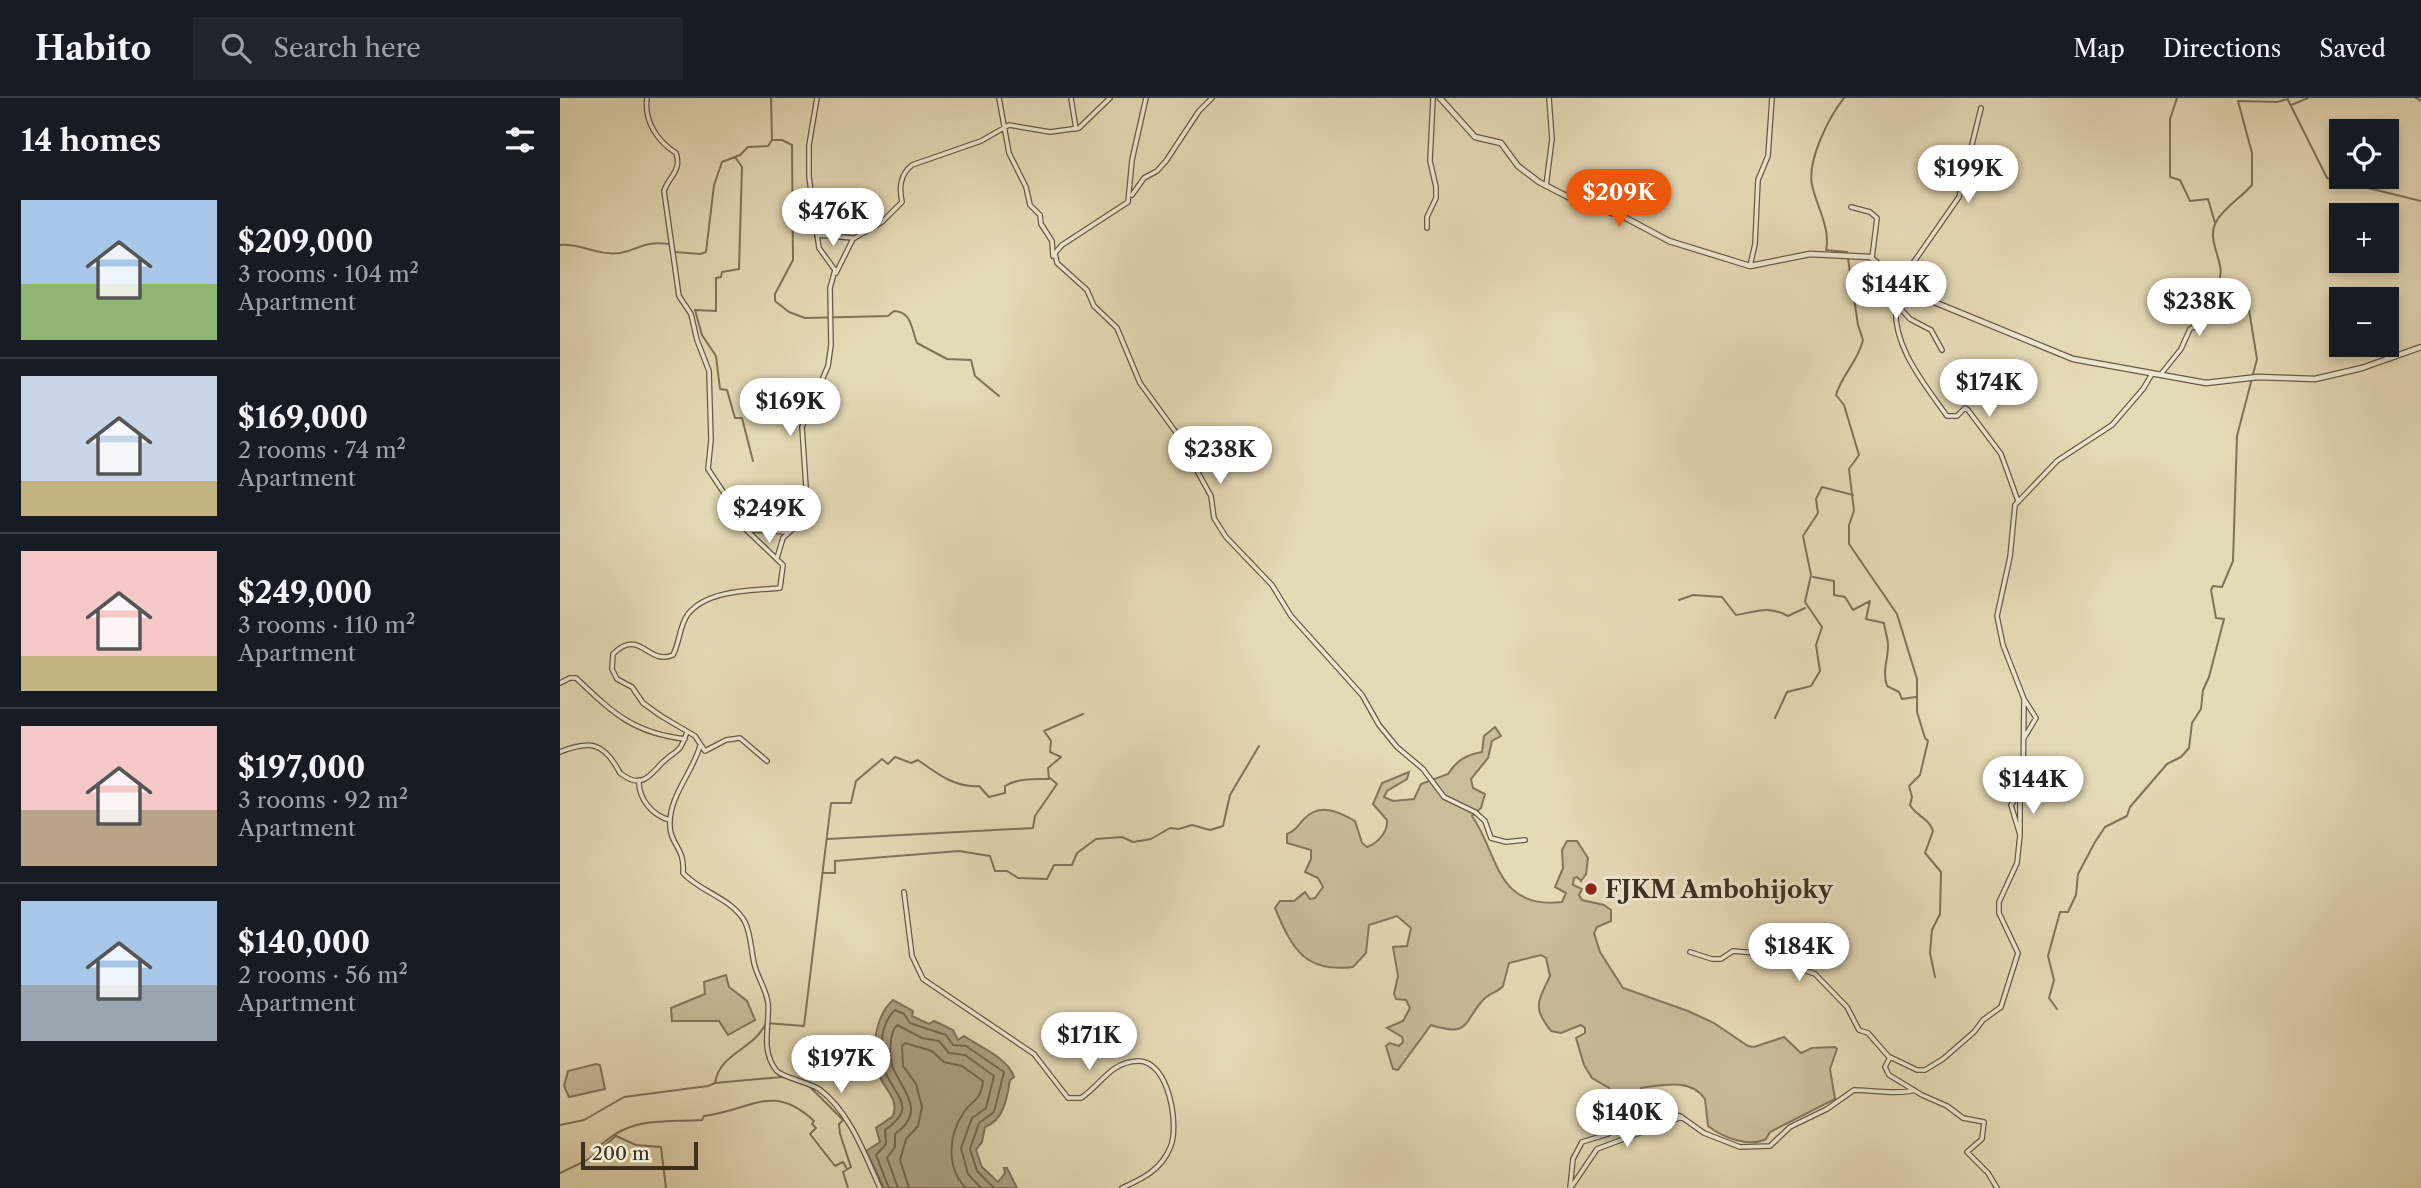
<!DOCTYPE html>
<html lang="en">
<head>
<meta charset="utf-8">
<style>
  :root { --surface:#171b24; --page:#20242c; --text:#f1f3f6; --muted:#9ea1a6; --line:#363941; --accent:#ea580c }
  body { margin:0; font-family:"Libre Caslon Text",serif; background:var(--page); color:var(--text); height:100vh; display:flex; flex-direction:column; font-size:26px; white-space:nowrap }
  * { box-sizing:border-box; margin:0 }
  p { font-size:23px; color:var(--muted) }
  .icon { flex:none; width:38px; height:38px; fill:none; stroke:currentColor; stroke-width:2; stroke-linecap:round; stroke-linejoin:round }
  .map { position:relative; flex:1; overflow:hidden }
  .drawer { display:flex; flex-direction:column; background:var(--surface); width:560px }
  .drawer>* { flex:none }
  .fabs { position:absolute; left:1769px; top:21px; display:grid; gap:14px }
  .fabs a { display:grid; place-items:center; width:70px; height:70px; border-radius:0px; background:var(--surface); box-shadow:0 4px 10px #0003; font-size:35px }
  .scale { position:absolute; left:21px; bottom:18px; width:117px; box-sizing:border-box; padding-left:7px; border:4px solid #3e2f1f; border-top:0; font-size:19px; line-height:24px; white-space:nowrap; color:#3e2f1f; -webkit-text-stroke:5px #eee7d0; paint-order:stroke }
  .price { position:absolute; translate:-50% -60px; padding:0 16px; border-radius:24px; background:#fff; color:#222; font-size:23px; line-height:46px; filter:drop-shadow(0 2px 4px #0008) }
  .price::after { content:''; position:absolute; left:50%; top:42px; width:21px; height:16px; margin-left:-10px; background:inherit; clip-path:polygon(0 0,100% 0,50% 100%) }
  .price.active { background:var(--accent); color:#fff }
  ul { padding:0; list-style:none }
  li { display:flex; align-items:center; gap:21px; height:175px; padding:0 21px }
  li+li { border-top:2px solid var(--line) }
  li span { display:grid; place-items:center; flex:none; width:196px; height:140px; border-radius:0px; color:#555 }
  li>.icon { margin-inline-start:auto }
  span .icon { width:84px; height:84px; fill:#fffc; stroke-width:1 }
  li b { font-size:30px }
  h2 { display:flex; justify-content:space-between; align-items:center; height:84px; padding:0 21px; font-size:30px }
  header { display:flex; align-items:center; gap:42px; box-sizing:border-box; height:98px; padding:0 35px; background:var(--surface); border-bottom:2px solid var(--line) }
  header strong { font-size:33px }
  nav { display:flex; gap:38px; margin-inline-start:auto; font-size:24px }
  .search { width:490px; height:63px; background:var(--page); display:flex; align-items:center; gap:18px; box-sizing:border-box; padding:0 24px; border-radius:0px; color:var(--muted); font-size:26px }
  main { display:flex; flex:1; min-height:0 }
  .map>svg:first-child { display:block }
  .green { fill:#c9bd9c; stroke:#84765e; stroke-width:2 }
  .water { fill:#aca083; stroke:#80735b; stroke-width:2 }
  .lines { fill:none; stroke-linecap:round; stroke-linejoin:round }
  .shore { stroke:#756851; stroke-width:2 }
  .stream { stroke:#80735b; stroke-width:2 }
  .minor-casing { stroke:#685a45; stroke-width:6 }
  .tertiary-casing { stroke:#685a45; stroke-width:7 }
  .minor { stroke:#eee7d0; stroke-width:3.5 }
  .tertiary { stroke:#eee7d0; stroke-width:4.5 }
  .poi-dot { fill:#8f2418; stroke:#eee7d0; stroke-width:2.5 }
  .labels { text-anchor:middle; dominant-baseline:central; stroke-width:6; stroke-linejoin:round; paint-order:stroke }
  .poi-label { font-size:24px; font-weight:bold; fill:#3e2f1f; stroke:#eee7d0; text-anchor:start }
</style>
</head>
<body>
<header>
<strong>Habito</strong>
<div class="search"><svg class="icon" aria-label="search" viewBox="0 0 24 24"><circle cx="10" cy="10" r="6"/><path d="M15 15l6 6"/></svg>Search here</div>
<nav><a>Map</a><a>Directions</a><a>Saved</a></nav>
</header>
<main>
<section class="drawer">
<h2>14 homes<svg class="icon" aria-label="filters" viewBox="0 0 24 24"><path d="M4 7h16M4 17h16"/><circle cx="9" cy="7" r="2"/><circle cx="15" cy="17" r="2"/></svg></h2>
<ul>
<li><span style="background:linear-gradient(#a9c7e8 60%,#8fb573 0)"><svg class="icon" aria-label="home" viewBox="0 0 24 24"><path d="M3 11l9-7 9 7M6 9v11h12V9"/></svg></span><div><b>$209,000</b><p>3 rooms · 104 m²</p><p>Apartment</p></div></li>
<li><span style="background:linear-gradient(#c9d6e8 75%,#c2b280 0)"><svg class="icon" aria-label="home" viewBox="0 0 24 24"><path d="M3 11l9-7 9 7M6 9v11h12V9"/></svg></span><div><b>$169,000</b><p>2 rooms · 74 m²</p><p>Apartment</p></div></li>
<li><span style="background:linear-gradient(#f6c9c9 75%,#c2b280 0)"><svg class="icon" aria-label="home" viewBox="0 0 24 24"><path d="M3 11l9-7 9 7M6 9v11h12V9"/></svg></span><div><b>$249,000</b><p>3 rooms · 110 m²</p><p>Apartment</p></div></li>
<li><span style="background:linear-gradient(#f6c9c9 60%,#b9a48a 0)"><svg class="icon" aria-label="home" viewBox="0 0 24 24"><path d="M3 11l9-7 9 7M6 9v11h12V9"/></svg></span><div><b>$197,000</b><p>3 rooms · 92 m²</p><p>Apartment</p></div></li>
<li><span style="background:linear-gradient(#a9c7e8 60%,#9aa5b1 0)"><svg class="icon" aria-label="home" viewBox="0 0 24 24"><path d="M3 11l9-7 9 7M6 9v11h12V9"/></svg></span><div><b>$140,000</b><p>2 rooms · 56 m²</p><p>Apartment</p></div></li>
</ul>
</section>
<div class="map">
<svg width="1861" height="1090" viewBox="0 0 1861 1090">
  <rect width="100%" height="100%" fill="#e5dab6"/>
  <filter id="stains"><feTurbulence type="fractalNoise" baseFrequency=".00286" numOctaves="4"/><feColorMatrix values="0 0 0 0 .2 0 0 0 0 .09 0 0 0 0 .02 0 0 0 .5 -.17"/></filter>
  <radialGradient id="worn" r=".72"><stop offset=".6" stop-color="#630" stop-opacity="0"/><stop offset="1" stop-color="#630" stop-opacity=".3"/></radialGradient>
  <path class="green" d="M935,629L941,638L932,643L928,660L911,681L913,690L925,696L921,710L912,718C938,754 935,812 1002,804L1006,795L995,789L1003,770L1002,752L1007,743H1017L1028,760L1026,776L1021,783L1017,779L1014,780L1013,787L1022,791L1019,797L1022,802L1044,807L1051,812V823L1037,829L1034,835L1040,854L1063,890L1128,913L1154,925L1188,948L1194,949L1224,939L1241,955L1252,950L1275,949L1277,951L1270,971L1275,1001L1210,1034L1206,1041C1189,1050 1162,1039 1148,1028L1145,1001C1131,980 1102,987 1081,990L1079,994L1086,1006L1082,1009L1055,1004L1049,990L1032,980L1024,967L1016,940L1025,935V930L1021,927L1001,935L991,933C972,909 978,904 990,878L986,860L981,857L949,865L943,888C938,894 930,895 924,901C903,923 911,940 871,927L838,972L833,971L826,948L830,945L839,948L843,944L842,939L827,930L843,923L850,910L846,902L836,901L834,896L838,878L833,849L847,848L851,830L837,818L809,827L806,855L793,869C745,875 732,851 715,810L720,803H734L745,794L750,801L755,800L763,789L758,780L745,774L751,761V752L727,745V736C737,732 737,728 744,721C760,704 779,714 795,723L802,745L807,749C818,745 828,734 827,722L813,706L822,685L849,674L847,681L827,693L824,699L833,703L854,701L861,686L888,676C897,662 906,657 922,654L924,638Z
    M166,877L169,889L187,903L195,922L168,937L159,923H112L111,910L145,896L144,884Z
    M36,966L40,967L45,991L9,999L4,988L8,973Z"/>
  <path class="water" d="M333,902L353,913L352,918L369,926L374,923L393,932L398,942L404,938C419,948 449,961 454,979L450,982C447,1000 444,1022 425,1029L422,1044L416,1052L422,1069L438,1084L445,1075L444,1070H447L457,1090H324L306,1053L320,1044L316,1030L333,1018C339,1001 326,993 320,979C310,956 314,919 333,902Z"/>
  <g class="lines">
    <path class="shore" d="M329,1090L316,1057L326,1046L325,1032C354,1011 341,1004 327,978C317,961 320,925 335,912L344,916L350,925L386,937L393,947L406,948L444,974L434,1014L419,1025L410,1051L417,1073L434,1090
      M338,1090L327,1060L335,1049V1036C364,1015 347,998 335,974C328,963 329,935 337,927L362,940L379,943L389,955L405,957L434,978L426,1010L412,1020L401,1050L408,1076L421,1090
      M349,1090L340,1062L346,1041L358,1028L362,1009L356,986L343,968L342,948L345,945L372,953L384,964L402,968L423,983C421,1003 413,1001 404,1014C388,1037 386,1070 406,1090"/>
    <path class="stream" d="M1284,0C1269,19 1247,62 1252,87C1256,107 1271,130 1266,152L1287,154L1298,227L1303,242C1298,264 1282,276 1276,297L1284,307L1299,357L1289,371L1294,413L1289,427V446L1337,516L1357,581V614L1365,640L1368,643L1360,677L1349,688L1352,699L1350,707C1356,718 1369,720 1373,733L1365,755L1381,774L1380,816L1372,832L1370,855L1375,879
      M1617,0L1610,21V79L1620,82L1630,103L1648,101L1655,125
      M1856,0L1861,3
      M1728,2L1767,80L1861,103
      M1731,7L1748,0
      M212,42H222L232,47L233,162L215,196V203L229,214L245,220L328,218L334,213C352,214 351,230 357,245L387,261L411,262L415,278L439,298
      M175,59L182,69L179,171L162,174L161,179L156,180V213L135,212L142,237L156,258L160,291L167,292L175,320H182L193,363
      M0,147C20,145 38,158 60,155C82,151 81,143 109,146L111,151
      M115,154L140,156L146,154L154,87L162,64L180,57L188,49L208,48L212,42L211,0
      M1253,479L1274,483V497L1285,499L1293,512L1310,503L1306,521L1324,525C1325,533 1328,540 1328,548C1328,563 1322,572 1327,588L1339,594L1342,601L1356,599
      M1119,502L1133,497L1162,499L1176,517C1196,514 1208,507 1228,518L1245,510
      M1215,620L1227,594L1251,588L1260,573L1256,547L1262,529L1245,504L1251,477L1243,438L1258,415L1256,401L1262,389L1293,397
      M268,741L473,730L475,718L497,686L490,680
      M262,775H275V763L399,753L430,758L435,773H447L458,780L487,781L494,767H512L517,755L536,741L562,739L573,744L591,741L610,730L619,731L632,727L650,732L663,728L670,697L699,648
      M1497,911L1489,900L1494,882L1488,858L1500,814H1508L1516,797L1518,776L1535,744L1545,729L1567,718L1570,709L1607,666L1621,659L1629,650L1632,625L1641,611L1643,592L1649,579L1664,521L1656,520L1651,492L1653,488L1662,489L1673,463L1677,338L1697,261L1688,206L1667,199L1658,185C1668,166 1645,144 1656,124C1664,109 1681,100 1692,87V55L1678,3L1717,4L1728,1
      M155,985L222,979
      M250,989L283,1022L279,1026L280,1036L291,1069L283,1074L288,1090
      M0,1027L24,1022L64,999L148,988L155,985C160,954 194,952 206,925L244,928L271,705H291L296,683L322,661L328,666L335,659L351,665L358,662C376,675 395,690 419,688L429,699L445,695V688C458,680 475,681 489,681L488,670L501,659L490,654L491,643L484,633L523,616
      M37,1056L36,1050C44,1045 51,1038 59,1034C85,1020 114,1024 142,1022L144,1018C192,1012 212,984 254,1023L252,1026L256,1030L250,1036L275,1068L283,1064L287,1071
      M0,1075L29,1061L56,1038L76,1047L101,1049L106,1090"/>
    <defs>
      <path id="minor" d="M87,0C84,23 97,43 116,55C122,73 109,78 104,93L119,198L131,216L137,242L149,273L151,342L148,371L164,395L178,424L223,467L220,490C192,493 148,491 128,516C119,528 120,544 113,557C88,568 80,529 53,556L52,571L57,581L72,589L83,605L101,618L135,638L145,653L166,642L180,640L207,663
        M439,0L449,55L466,89L470,107L480,117L481,126L492,143L493,158
        M511,0L516,31
        M586,0L572,62L568,104L502,147L495,155L497,165L527,192L534,208L557,230L580,285L615,333L651,398L654,420L666,439L712,487L731,518L802,597L819,627L837,649L863,671L884,699L915,714L925,723L931,740L946,744L965,742
        M986,88L992,41L989,0
        M572,97L584,80L597,73L606,63L639,13L652,0
        M1291,109L1310,114L1317,120L1312,160
        M867,130V119L876,100V89L870,63L873,0
        M257,137L293,140
        M1190,168L1195,146L1198,82L1208,58L1212,0
        M276,175L293,141L322,124L342,104C339,89 340,77 352,67L421,43L449,27L490,34L519,30L550,0
        M1335,180L1333,188L1340,210L1350,221L1371,232L1382,252
        M1348,188L1351,168L1399,99L1421,10
        M1336,203C1331,247 1363,284 1387,318H1397L1405,310L1408,312L1441,356L1458,403
        M1601,276L1621,251L1630,231L1639,226L1655,188
        M190,432L227,434
        M217,460L223,440L235,429L243,412L246,389L242,329L268,268L271,247L270,190L275,172L259,150L249,79V47L257,0
        M0,585L10,580H16C53,615 73,635 125,641
        M1464,640L1476,620L1464,601
        M140,648C132,676 108,699 110,729C111,748 125,749 123,775C140,794 172,800 185,824C191,837 191,851 194,865C197,879 206,890 208,905C210,928 200,951 216,972C221,979 248,984 259,991C290,1014 305,1057 320,1090
        M0,654C30,642 44,644 60,675C82,692 89,678 103,664C120,649 119,656 127,634
        M79,682C78,701 93,718 110,722
        M1460,735V697
        M344,794L352,858L363,881L474,956L508,1000H521C541,987 550,964 578,963C609,962 620,1029 610,1050C601,1072 582,1081 562,1090
        M1130,854L1152,861H1161L1173,853L1195,855L1255,876L1287,909L1299,932L1308,935L1329,959
        M1012,1088L1037,1051L1122,1019
        M1010,1090L1013,1061L1022,1044L1048,1036L1083,1015L1092,1012L1120,1018L1144,1035L1180,1049L1210,1048L1230,1029L1267,1011L1294,992C1309,992 1341,997 1354,992
        M1437,1090L1428,1075L1407,1054L1422,1041L1424,1024L1403,1020L1387,1008L1362,997L1329,977L1325,969L1330,959L1357,972H1365L1383,961L1414,934L1423,922L1441,909L1458,855L1439,815V804L1457,765L1460,737L1451,707L1463,690L1464,601L1443,547L1437,518L1450,459L1455,407L1497,363L1552,327L1583,291L1592,276"/>
      <path id="tertiary" d="M880,0L915,39L941,45L958,68L979,84L1016,103L1064,119L1109,143L1190,168L1250,156L1310,159L1357,197L1513,261L1646,285L1698,279L1755,281L1802,270L1861,249"/>
    </defs>
    <use href="#minor" class="minor-casing"/>
    <use href="#tertiary" class="tertiary-casing"/>
    <use href="#minor" class="minor"/>
    <use href="#tertiary" class="tertiary"/>
  </g>
  <circle class="poi-dot" cx="1031" cy="791" r="7"/>
  <g class="labels">
    <g class="poi-label">
      <text x="1045" y="791">FJKM Ambohijoky</text>
    </g>
  </g>
  <rect width="100%" height="100%" filter="url(#stains)"/>
  <rect width="100%" height="100%" fill="url(#worn)"/>
</svg>
<div class="fabs">
<a><svg class="icon" aria-label="locate" viewBox="0 0 24 24"><circle cx="12" cy="12" r="6"/><path d="M12 2v4M12 18v4M2 12h4M18 12h4"/></svg></a>
<a>+</a>
<a>−</a>
</div>
<div class="scale">200 m</div>
<b class="price" style="left:1408px;top:107px">$199K</b>
<b class="price active" style="left:1059px;top:131px">$209K</b>
<b class="price" style="left:273px;top:150px">$476K</b>
<b class="price" style="left:1336px;top:223px">$144K</b>
<b class="price" style="left:1639px;top:240px">$238K</b>
<b class="price" style="left:1429px;top:321px">$174K</b>
<b class="price" style="left:230px;top:340px">$169K</b>
<b class="price" style="left:660px;top:388px">$238K</b>
<b class="price" style="left:209px;top:447px">$249K</b>
<b class="price" style="left:1473px;top:718px">$144K</b>
<b class="price" style="left:1239px;top:885px">$184K</b>
<b class="price" style="left:529px;top:974px">$171K</b>
<b class="price" style="left:281px;top:997px">$197K</b>
<b class="price" style="left:1067px;top:1051px">$140K</b>
</div>
</main>
</body>
</html>
